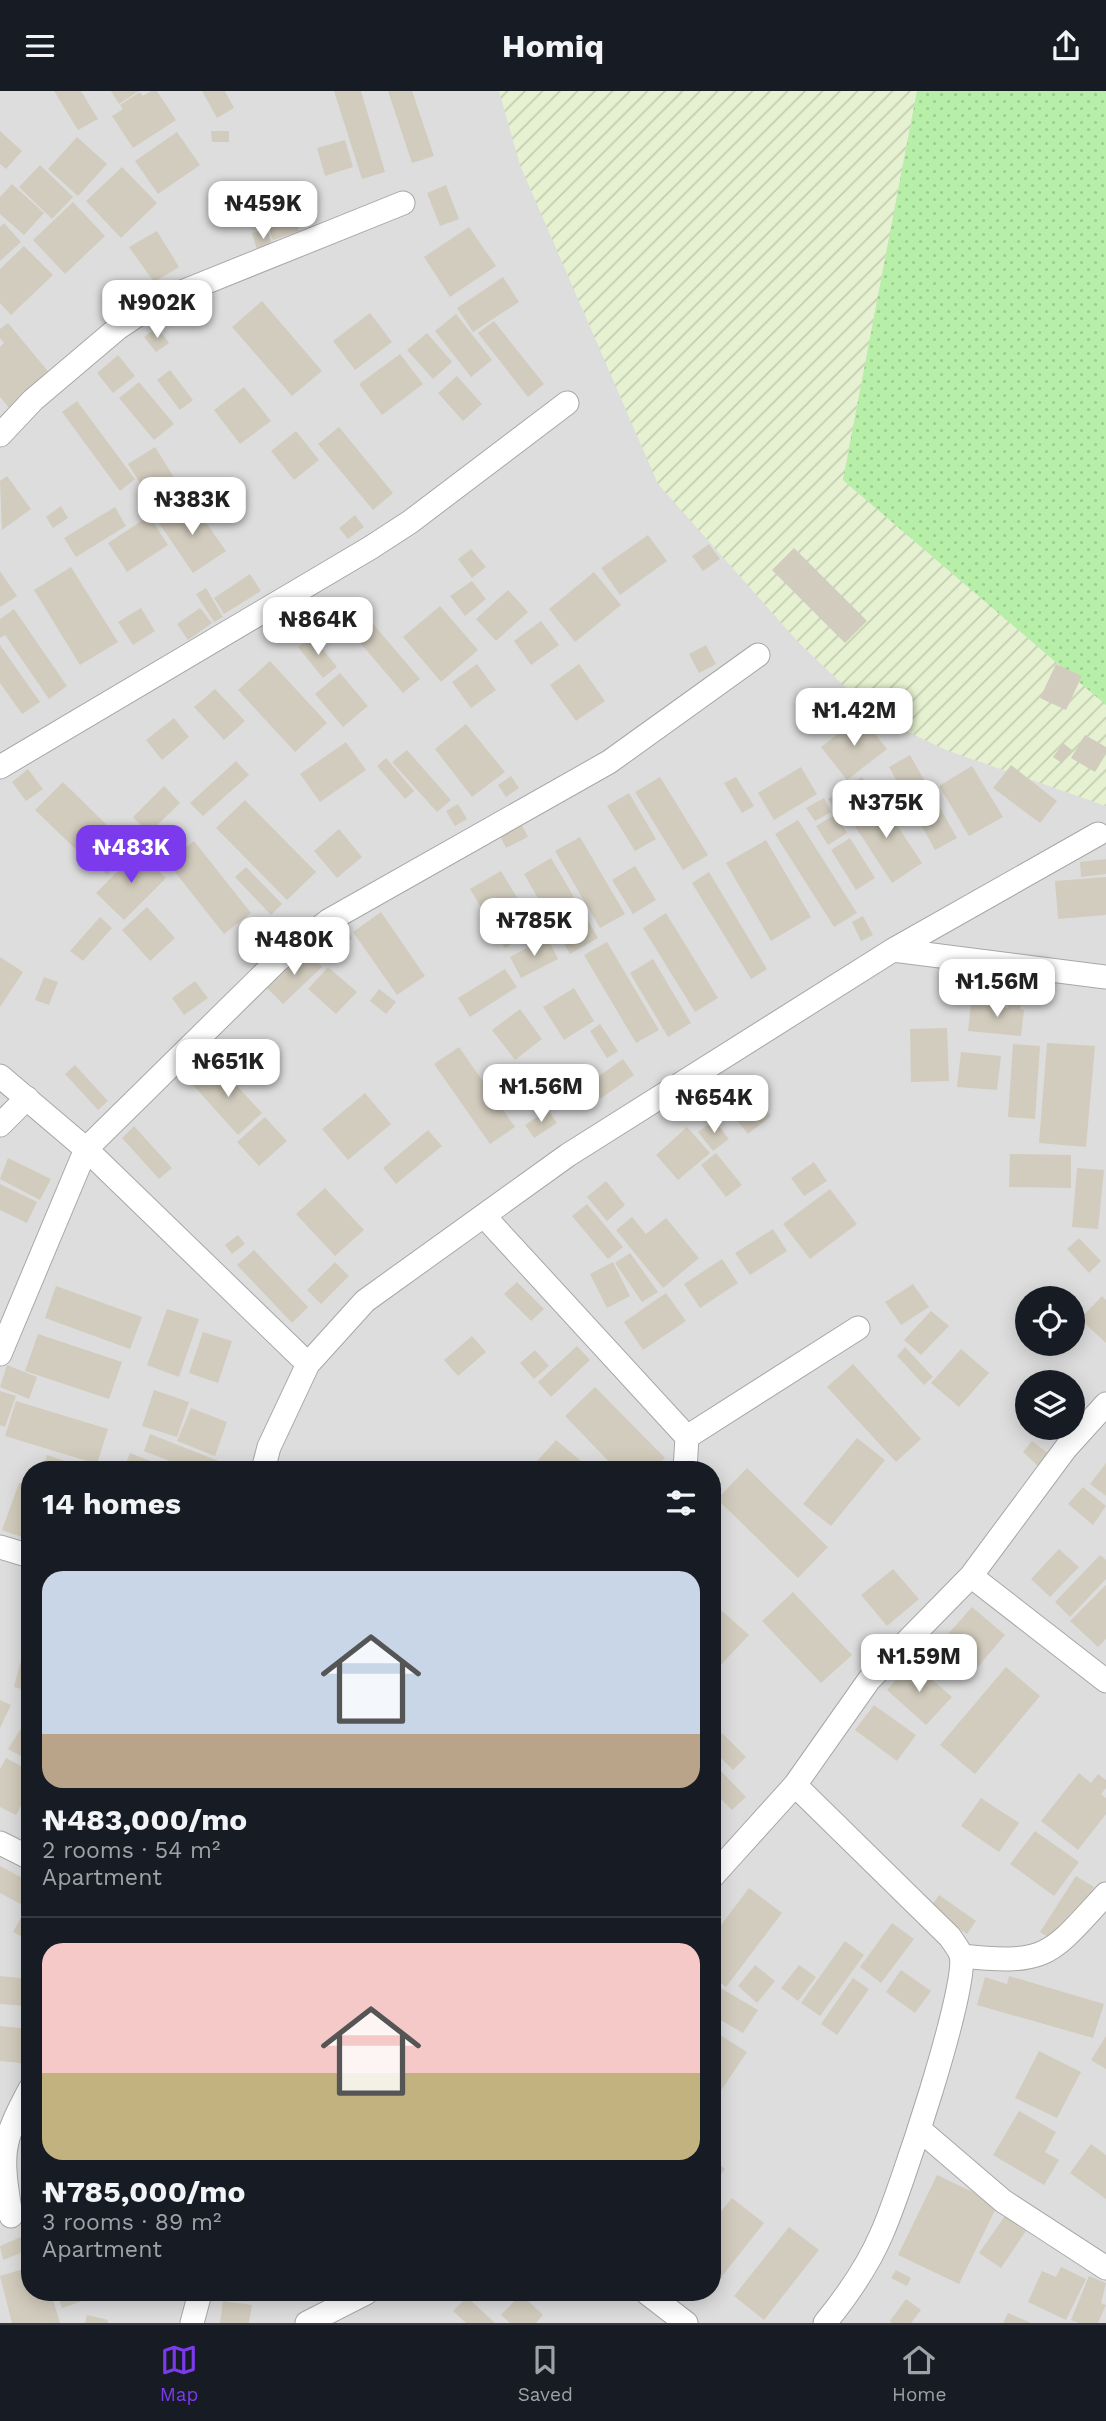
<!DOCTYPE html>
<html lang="en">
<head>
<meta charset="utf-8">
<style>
  :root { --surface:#171b24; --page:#242831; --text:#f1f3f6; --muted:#9ea1a6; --line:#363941; --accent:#7c3aed }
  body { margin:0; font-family:"Work Sans",sans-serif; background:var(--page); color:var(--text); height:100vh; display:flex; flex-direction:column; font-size:26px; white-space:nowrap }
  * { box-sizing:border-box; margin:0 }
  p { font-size:23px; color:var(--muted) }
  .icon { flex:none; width:38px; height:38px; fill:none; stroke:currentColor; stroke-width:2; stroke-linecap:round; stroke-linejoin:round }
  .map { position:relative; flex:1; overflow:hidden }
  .drawer { position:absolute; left:21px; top:1370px; width:700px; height:840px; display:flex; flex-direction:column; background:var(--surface); border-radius:28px; box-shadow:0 4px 18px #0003 }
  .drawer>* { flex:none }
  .controls { position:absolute; left:1015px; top:1195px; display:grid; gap:14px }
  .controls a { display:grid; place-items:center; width:70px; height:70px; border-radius:50%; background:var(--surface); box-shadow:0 4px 18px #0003; font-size:35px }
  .price { position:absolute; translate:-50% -60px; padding:0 16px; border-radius:14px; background:#fff; color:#222; font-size:23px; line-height:46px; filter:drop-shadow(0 2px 4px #0008) }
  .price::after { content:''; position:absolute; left:50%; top:42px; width:21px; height:16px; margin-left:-10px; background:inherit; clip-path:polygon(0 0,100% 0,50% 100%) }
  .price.active { background:var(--accent); color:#fff }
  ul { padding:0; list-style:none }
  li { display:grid; align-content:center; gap:14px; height:371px; padding:0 21px }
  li+li { border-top:2px solid var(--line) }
  li span { display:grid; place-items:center; height:217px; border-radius:21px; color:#555 }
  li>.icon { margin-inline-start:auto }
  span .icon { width:126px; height:126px; fill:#fffc; stroke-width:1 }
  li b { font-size:30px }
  h2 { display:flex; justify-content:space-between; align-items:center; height:84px; padding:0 21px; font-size:30px }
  header { display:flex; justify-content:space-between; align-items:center; height:91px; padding:0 21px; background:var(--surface); font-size:32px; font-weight:700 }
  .dock { display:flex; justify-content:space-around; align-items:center; height:98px; border-top:2px solid var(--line); background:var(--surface); font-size:19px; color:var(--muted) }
  .dock a { display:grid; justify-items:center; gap:4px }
  .dock .active { color:var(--accent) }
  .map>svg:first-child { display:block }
  .residential { fill:#dedddd; fill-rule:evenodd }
  .farmland { fill:url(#farmland-furrows) }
  .grass { fill:url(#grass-dots) }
  .building { fill:#d2ccbe }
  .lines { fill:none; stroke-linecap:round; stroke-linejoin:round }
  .minor-casing { stroke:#a7a7a7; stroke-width:25 }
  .minor { stroke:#fff; stroke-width:23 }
</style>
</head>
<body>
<header><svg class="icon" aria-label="menu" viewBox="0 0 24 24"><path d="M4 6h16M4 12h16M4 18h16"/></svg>Homiq<svg class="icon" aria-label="share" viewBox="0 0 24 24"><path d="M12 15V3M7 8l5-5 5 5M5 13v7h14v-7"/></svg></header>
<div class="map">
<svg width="1106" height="2232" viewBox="0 0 1106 2232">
  <defs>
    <pattern id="farmland-furrows" width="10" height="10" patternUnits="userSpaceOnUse" patternTransform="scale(1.75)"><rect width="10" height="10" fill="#e5f1d0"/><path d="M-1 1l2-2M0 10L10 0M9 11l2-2" fill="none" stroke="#c4ceb2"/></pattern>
    <pattern id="grass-dots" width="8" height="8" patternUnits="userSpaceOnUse" patternTransform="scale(1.75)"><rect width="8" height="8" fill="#b7efa8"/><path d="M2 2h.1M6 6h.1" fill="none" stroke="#9dcd90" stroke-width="1.8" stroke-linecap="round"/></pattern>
  </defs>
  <rect width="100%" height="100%" fill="#f1f1e6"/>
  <path class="residential" d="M0,0H1106V2232H0ZM1027,1208H1073V1253H1027ZM1027,1292H1073V1337H1027ZM30,1379H712V2202H30Z"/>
  <path class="farmland" d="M499,0H917L843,389L1106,614V715L946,659L877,626L799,552L658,393L520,74Z"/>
  <path class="grass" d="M917,0H1106V614L843,389Z"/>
  <path class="building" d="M54,0H81L98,28L78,39Z
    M111,0H139L119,13Z
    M151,0H157L176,29L133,57L112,25L123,18L120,14L140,1L143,5Z
    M202,0H225L234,17L217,27Z
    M334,0H361L385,81L362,88Z
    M388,0H412L434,65L412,72Z
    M0,40L22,60L6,78L0,73Z
    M211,40H229V51H212Z
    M177,41L200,74L158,103L135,70Z
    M77,46L107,73L78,105L48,78Z
    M345,49L353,76L325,85L317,57Z
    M40,74L73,106L52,128L19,96Z
    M122,76L157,112L121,147L86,110Z
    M310,92L316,112L265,128L259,107Z
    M12,93L44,122L24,144L0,123V106Z
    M446,94L459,128L440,135L427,102Z
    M73,111L105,145L65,183L33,149Z
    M294,126L299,140L273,149L268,134Z
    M4,132L21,151L0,170V136Z
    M469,136L496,175L450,206L424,166Z
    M267,137L273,158L258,162L252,142Z
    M157,140L179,176L154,191L129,156Z
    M24,155L53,184L11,224L0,212V178Z
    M503,186L519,211L473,241L457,217Z
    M262,210L322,280L292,305L232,236Z
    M370,222L392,251L355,279L333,250Z
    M456,223L492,269L471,286L435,240Z
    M494,230L544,293L528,306L478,242Z
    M8,232L51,284L10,318L0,306V256L4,252L0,247V238Z
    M157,236L169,252L156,261L144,246Z
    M427,242L452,271L433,288L407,259Z
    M400,263L423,293L382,324L359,293Z
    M118,264L135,285L113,302L97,282Z
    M170,279L193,309L180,319L157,289Z
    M457,285L482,313L463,330L438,302Z
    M139,291L174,333L154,349L119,307Z
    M244,296L271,330L240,353L214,319Z
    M77,310L135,388L120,400L62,321Z
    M339,336L393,402L373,419L318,353Z
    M296,340L319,369L294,389L271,360Z
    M155,356L180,396L153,413L128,373Z
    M7,385L31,418L2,439L0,390Z
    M191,410L226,460L193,482L159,432Z
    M61,415L68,427L53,437L46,426Z
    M115,416L126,435L76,466L64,447Z
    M355,424L364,436L348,448L339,437Z
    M149,425L168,454L127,481L108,452Z
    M648,444L667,470L620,504L601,477Z
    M709,453L720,468L703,480L692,465Z
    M794,457L867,530L845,552L772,479Z
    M471,458L486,476L472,487L458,468Z
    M71,476L118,551L80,574L34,499Z
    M0,480L17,505L0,516Z
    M594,481L621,514L575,551L549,518Z
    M250,483L261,500L224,523L214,507Z
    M472,490L486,508L465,525L450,505Z
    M206,497L223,526L214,531L196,503Z
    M508,499L528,521L496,550L476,528Z
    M351,507L420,588L403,602L334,521Z
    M440,515L478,559L441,591L403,546Z
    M141,517L155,540L133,554L118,531Z
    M200,517L212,532L188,549L177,533Z
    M14,518L67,595L49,608L5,544L0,547V528Z
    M541,530L559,554L531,574L514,550Z
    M312,545L337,576L323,587L298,556Z
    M0,554L40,611L22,623L0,592Z
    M706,554L716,573L699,582L689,563Z
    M270,570L327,632L295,661L238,599Z
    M477,573L496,599L471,617L452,591Z
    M579,573L605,610L576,630L550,594Z
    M1056,573L1082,585L1066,619L1040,607Z
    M340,582L368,615L343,636L315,603Z
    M215,598L245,630L224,649L194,616Z
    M861,625L887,658L847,689L821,656Z
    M174,627L189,646L162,669L146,649Z
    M466,633L505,681L472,706L435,658Z
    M1085,644L1106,656V663L1095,681L1071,667Z
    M346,651L366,679L320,711L300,683Z
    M1063,652L1072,659L1062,672L1053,666Z
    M407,659L451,709L437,721L392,671Z
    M910,664L957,747L935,759L889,676Z
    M386,667L414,700L405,708L377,675Z
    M236,670L249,684L203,725L190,712Z
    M1011,674L1057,710L1040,732L993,697Z
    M972,675L1003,726L969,745L939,695Z
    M801,676L817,703L774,729L758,702Z
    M28,678L43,698L26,710L12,691Z
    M511,685L519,697L506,706L498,694Z
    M660,686L708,764L683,779L635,701Z
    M736,686L754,715L742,722L724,692Z
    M862,686L875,705L841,727L828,708Z
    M63,691L114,741L87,769L35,719Z
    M164,695L180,712L149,742L133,726Z
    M629,702L656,748L635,760L607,715Z
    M824,707L831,721L815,730L806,717Z
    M879,707L922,772L892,792L849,726Z
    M245,709L316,781L287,809L216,737Z
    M458,713L467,728L455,735L446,720Z
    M836,723L847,742L828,754L816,735Z
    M798,729L857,822L834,836L775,743Z
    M521,732L528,746L506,757L499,743Z
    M128,734L143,748L107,784L93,769Z
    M339,738L362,766L337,787L314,760Z
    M580,746L625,823L600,837L555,760Z
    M850,747L875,787L856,799L831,759Z
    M766,749L811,826L771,850L726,772Z
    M194,750L251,822L224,843L167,771Z
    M138,760L166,787L124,829L96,802Z
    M551,767L598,847L570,863L524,783Z
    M1106,768V783L1081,786L1080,771Z
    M635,775L656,809L633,823L612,789Z
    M246,776L282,813L271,824L235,786Z
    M501,780L536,838L505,857L470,798Z
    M709,781L767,878L751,888L692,792Z
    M1106,786V824L1058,828L1055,790Z
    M147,816L175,847L150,870L122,839Z
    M381,821L425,885L397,904L353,841Z
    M666,822L718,907L695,921L643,837Z
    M863,825L873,844L861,850L852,831Z
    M100,826L112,837L83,870L70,860Z
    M344,831L352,848L334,857L325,841Z
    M547,846L558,868L521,887L510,866Z
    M607,851L659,939L636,952L584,864Z
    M306,858L322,876L283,913L266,896Z
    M0,866L23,881L0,916Z
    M653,868L691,932L668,946L630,882Z
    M328,876L357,901L336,923L308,898Z
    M505,878L517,896L470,926L458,907Z
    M44,886L58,891L49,914L35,909Z
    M195,890L208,907L184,924L172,907Z
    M574,897L594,930L564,949L543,916Z
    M379,898L396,911L386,923L370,910Z
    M1008,911L1021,913L1020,918L1024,919L1021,945L968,940L971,913L1008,917Z
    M520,918L542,948L515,969L492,939Z
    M600,933L618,960L607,967L590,940Z
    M947,937L949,990L911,991L910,938Z
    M1047,952L1095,955L1086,1056L1039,1052Z
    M1013,953L1040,955L1035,1028L1008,1026Z
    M459,956L515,1036L490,1053L434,973Z
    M961,961L1001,965L997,999L957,996Z
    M623,968L634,984L593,1013L582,997Z
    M217,973L262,1022L238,1044L193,994Z
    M75,974L108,1010L98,1019L65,983Z
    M365,1002L391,1033L348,1069L322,1038Z
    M757,1008L771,1025L748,1043L734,1026Z
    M548,1019L557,1032L534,1047L525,1034Z
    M265,1026L287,1050L259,1075L237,1051Z
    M714,1029L729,1048L713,1060L698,1041Z
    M134,1035L172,1077L159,1088L122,1047Z
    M687,1036L710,1062L678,1089L656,1064Z
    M428,1039L442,1055L396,1093L383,1077Z
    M716,1062L742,1094L726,1106L701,1074Z
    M1010,1063L1071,1064V1097L1009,1096Z
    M8,1067L51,1088L40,1109L0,1088Z
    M814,1071L827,1090L804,1105L791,1087Z
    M1077,1077L1104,1079L1098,1138L1072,1136Z
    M606,1090L625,1114L607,1130L587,1106Z
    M0,1093L37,1111L27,1132L0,1119Z
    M325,1097L364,1139L335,1165L296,1123Z
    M830,1098L857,1133L810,1168L783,1133Z
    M587,1113L623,1156L608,1168L572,1125Z
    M632,1126L646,1143L666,1127L699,1167L663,1197L616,1139Z
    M773,1138L787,1160L750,1184L735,1162Z
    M238,1144L245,1153L232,1163L225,1154Z
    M1079,1147L1101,1170L1089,1182L1067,1158Z
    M254,1159L308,1216L292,1232L237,1174Z
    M630,1162L658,1201L642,1211L615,1172Z
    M722,1168L738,1192L700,1217L684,1193Z
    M335,1171L349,1185L321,1213L307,1199Z
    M613,1171L630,1205L607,1217L590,1183Z
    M517,1191L544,1218L531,1230L504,1203Z
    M913,1193L929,1216L901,1234L885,1211Z
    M56,1195L142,1226L130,1258L45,1227Z
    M666,1202L686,1230L643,1259L624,1231Z
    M1102,1205L1106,1209V1252L1080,1228Z
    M167,1218L199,1228L179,1286L147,1274Z
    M931,1220L949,1235L921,1264L904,1249Z
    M203,1241L232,1250L218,1292L189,1282Z
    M38,1243L122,1271L109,1308L25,1280Z
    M472,1245L486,1261L458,1285L444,1269Z
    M577,1255L590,1269L551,1306L538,1291Z
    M905,1256L933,1286L924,1294L897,1265Z
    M961,1258L989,1282L959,1316L931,1292Z
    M535,1259L549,1275L534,1288L520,1272Z
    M853,1273L921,1348L896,1371L827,1296Z
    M7,1274L37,1286L29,1308L0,1296Z
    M595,1296L665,1367L653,1379H617L565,1325Z
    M154,1299L189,1311L177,1346L142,1335Z
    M0,1300L16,1305L5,1336L0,1334Z
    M16,1310L108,1338L97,1373L5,1345Z
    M191,1317L227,1331L215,1365L177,1350Z
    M150,1343L221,1371L218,1379H193L144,1360Z
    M857,1347L885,1369L831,1435L803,1413Z
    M556,1349L587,1375L584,1379H529Z
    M1032,1350L1049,1363L1038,1375L1023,1361Z
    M130,1362L163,1375L161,1379H123Z
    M47,1364L68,1371L65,1379L43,1375Z
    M1106,1372V1405L1090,1393Z
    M747,1377L828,1456L798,1487L717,1408Z
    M19,1392L30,1396V1449L2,1439Z
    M1083,1396L1106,1415L1093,1434L1068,1413Z
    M1059,1458L1079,1476L1050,1506L1031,1488Z
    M1100,1464L1106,1469V1488L1070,1526L1055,1511Z
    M893,1478L919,1508L887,1535L861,1504Z
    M1106,1494V1548L1098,1556L1070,1530Z
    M793,1501L852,1564L821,1592L762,1530Z
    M712,1511L749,1544L716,1579L712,1575Z
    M972,1516L1005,1544L966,1590L932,1561Z
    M29,1538H30V1600L14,1596Z
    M912,1571L952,1606L926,1634L887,1599Z
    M1006,1576L1040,1605L975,1683L940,1654Z
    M0,1609L11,1614L0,1637Z
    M874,1614L916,1644L897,1670L855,1639Z
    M30,1623V1670L8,1658Z
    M722,1642L746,1666L733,1679L712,1658V1652Z
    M6,1667L30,1680V1698L16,1724L0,1716V1678Z
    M717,1676L746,1706L732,1719L712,1699V1680Z
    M1079,1682L1091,1692L1098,1683L1106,1689V1697L1101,1703L1106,1707V1723L1078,1759L1041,1730Z
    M981,1707L1019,1732L999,1761L961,1735Z
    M1035,1740L1079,1771L1054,1805L1010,1773Z
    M0,1775L30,1791V1818L0,1802Z
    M1076,1785L1094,1796L1057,1852L1040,1841Z
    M749,1797L782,1822L726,1896L712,1886V1846Z
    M939,1804L976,1830L967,1843L930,1817Z
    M23,1823L30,1826V1850L13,1841Z
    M892,1832L914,1848L881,1892L860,1876Z
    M845,1850L864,1864L820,1925L801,1912Z
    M755,1874L775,1890L757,1912L738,1895Z
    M799,1874L816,1886L798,1910L781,1897Z
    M901,1879L931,1900L915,1922L886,1901Z
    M0,1885L29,1888L26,1915L0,1913Z
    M1009,1885L1104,1913L1093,1947L977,1914L985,1886L1007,1893Z
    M853,1887L869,1898L837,1944L821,1933Z
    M712,1892L758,1919L743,1942L712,1924Z
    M0,1935L30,1938V1973L0,1970Z
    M712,1939L747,1961L720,2001L712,1996Z
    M1106,1945V1978L1091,1969Z
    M1039,1960L1081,1981L1057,2027L1015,2007Z
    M1019,2020L1056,2041L1045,2061L1059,2069L1044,2094L993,2064Z
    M1091,2053L1106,2064V2108L1070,2082Z
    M712,2067L725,2078L712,2094Z
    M937,2084L998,2113L959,2193L898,2164Z
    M732,2107L764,2132L712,2198V2131Z
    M1007,2122L1028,2137L1001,2177L979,2162Z
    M789,2136L819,2159L764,2229L734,2205Z
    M30,2142V2158L3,2169L0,2155Z
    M30,2176V2202H51L60,2232H12L0,2185Z
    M1061,2176L1086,2188L1066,2229L1028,2211L1042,2180L1056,2186Z
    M896,2179L911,2187L907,2195L891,2187Z
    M1089,2185L1106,2192L1101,2212L1106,2214L1098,2232H1079L1071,2229Z
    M57,2202H80L82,2210L62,2217Z
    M521,2203L543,2224L536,2232H510L501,2224Z
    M467,2206L495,2232H466L453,2220Z
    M906,2208L921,2219L911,2232H892L890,2230Z
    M223,2210L252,2214L249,2232H220Z
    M1008,2222L1031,2232H1003Z
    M87,2224L108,2229V2232H85Z"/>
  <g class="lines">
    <defs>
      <path id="minor" d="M0,344L33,309L118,237L157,211L403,112
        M0,676L370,457L410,431L567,312
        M893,859L1098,743
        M0,985L86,1058L308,1273
        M0,1034L27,1007
        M484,1125L687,1346
        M0,1263L86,1058L277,870L328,830L609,671L758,564
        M263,1379L269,1356L308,1273L365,1210L568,1064L893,859L1106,886
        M685,1379L687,1346L858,1237
        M0,1456L30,1465
        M971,1485L1106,1590
        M795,1694L950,1846C953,1851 959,1858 961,1864C969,1896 899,2104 882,2142C868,2175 847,2205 825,2232
        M0,1752L30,1767
        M712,1786L795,1694L869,1589L971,1485L1066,1357L1106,1313
        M961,1865C1048,1874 1049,1865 1106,1803
        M919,2038L1003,2110L1106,2177
        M11,2125C1,2063 0,2054 30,1998
        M647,2202L686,2232
        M192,2232L200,2202
        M307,2232L366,2202"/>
    </defs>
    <use href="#minor" class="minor-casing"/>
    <use href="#minor" class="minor"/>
  </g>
</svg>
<div class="controls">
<a><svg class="icon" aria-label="locate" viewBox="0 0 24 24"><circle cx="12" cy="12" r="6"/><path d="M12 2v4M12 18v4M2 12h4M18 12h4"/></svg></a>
<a><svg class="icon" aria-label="layers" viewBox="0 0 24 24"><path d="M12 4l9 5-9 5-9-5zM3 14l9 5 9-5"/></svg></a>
</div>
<b class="price" style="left:263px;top:150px">₦459K</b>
<b class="price" style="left:157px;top:249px">₦902K</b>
<b class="price" style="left:192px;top:446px">₦383K</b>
<b class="price" style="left:318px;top:566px">₦864K</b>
<b class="price" style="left:854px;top:657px">₦1.42M</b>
<b class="price" style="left:886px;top:749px">₦375K</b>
<b class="price active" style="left:131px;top:794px">₦483K</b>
<b class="price" style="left:534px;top:867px">₦785K</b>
<b class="price" style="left:294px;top:886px">₦480K</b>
<b class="price" style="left:997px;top:928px">₦1.56M</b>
<b class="price" style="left:228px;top:1008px">₦651K</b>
<b class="price" style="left:541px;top:1033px">₦1.56M</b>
<b class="price" style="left:714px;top:1044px">₦654K</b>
<b class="price" style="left:919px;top:1603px">₦1.59M</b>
<section class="drawer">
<h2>14 homes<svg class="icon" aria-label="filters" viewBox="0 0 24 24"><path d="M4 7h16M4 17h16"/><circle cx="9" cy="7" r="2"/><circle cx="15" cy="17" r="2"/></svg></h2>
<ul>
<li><span style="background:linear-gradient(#c9d6e8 75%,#b9a48a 0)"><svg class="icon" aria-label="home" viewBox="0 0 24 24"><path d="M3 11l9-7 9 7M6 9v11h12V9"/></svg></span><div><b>₦483,000/mo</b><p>2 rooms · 54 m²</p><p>Apartment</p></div></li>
<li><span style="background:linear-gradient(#f6c9c9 60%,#c2b280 0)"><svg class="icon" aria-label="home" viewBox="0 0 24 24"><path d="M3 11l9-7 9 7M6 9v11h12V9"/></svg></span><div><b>₦785,000/mo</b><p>3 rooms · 89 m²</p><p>Apartment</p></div></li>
</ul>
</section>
</div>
<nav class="dock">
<a class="active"><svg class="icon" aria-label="map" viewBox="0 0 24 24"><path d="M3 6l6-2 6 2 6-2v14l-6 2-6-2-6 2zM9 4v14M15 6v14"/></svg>Map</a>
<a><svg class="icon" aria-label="saved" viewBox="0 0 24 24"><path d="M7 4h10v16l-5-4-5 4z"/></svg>Saved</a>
<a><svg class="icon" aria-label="home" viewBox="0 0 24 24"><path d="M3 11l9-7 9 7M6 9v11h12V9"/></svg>Home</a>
</nav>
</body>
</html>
